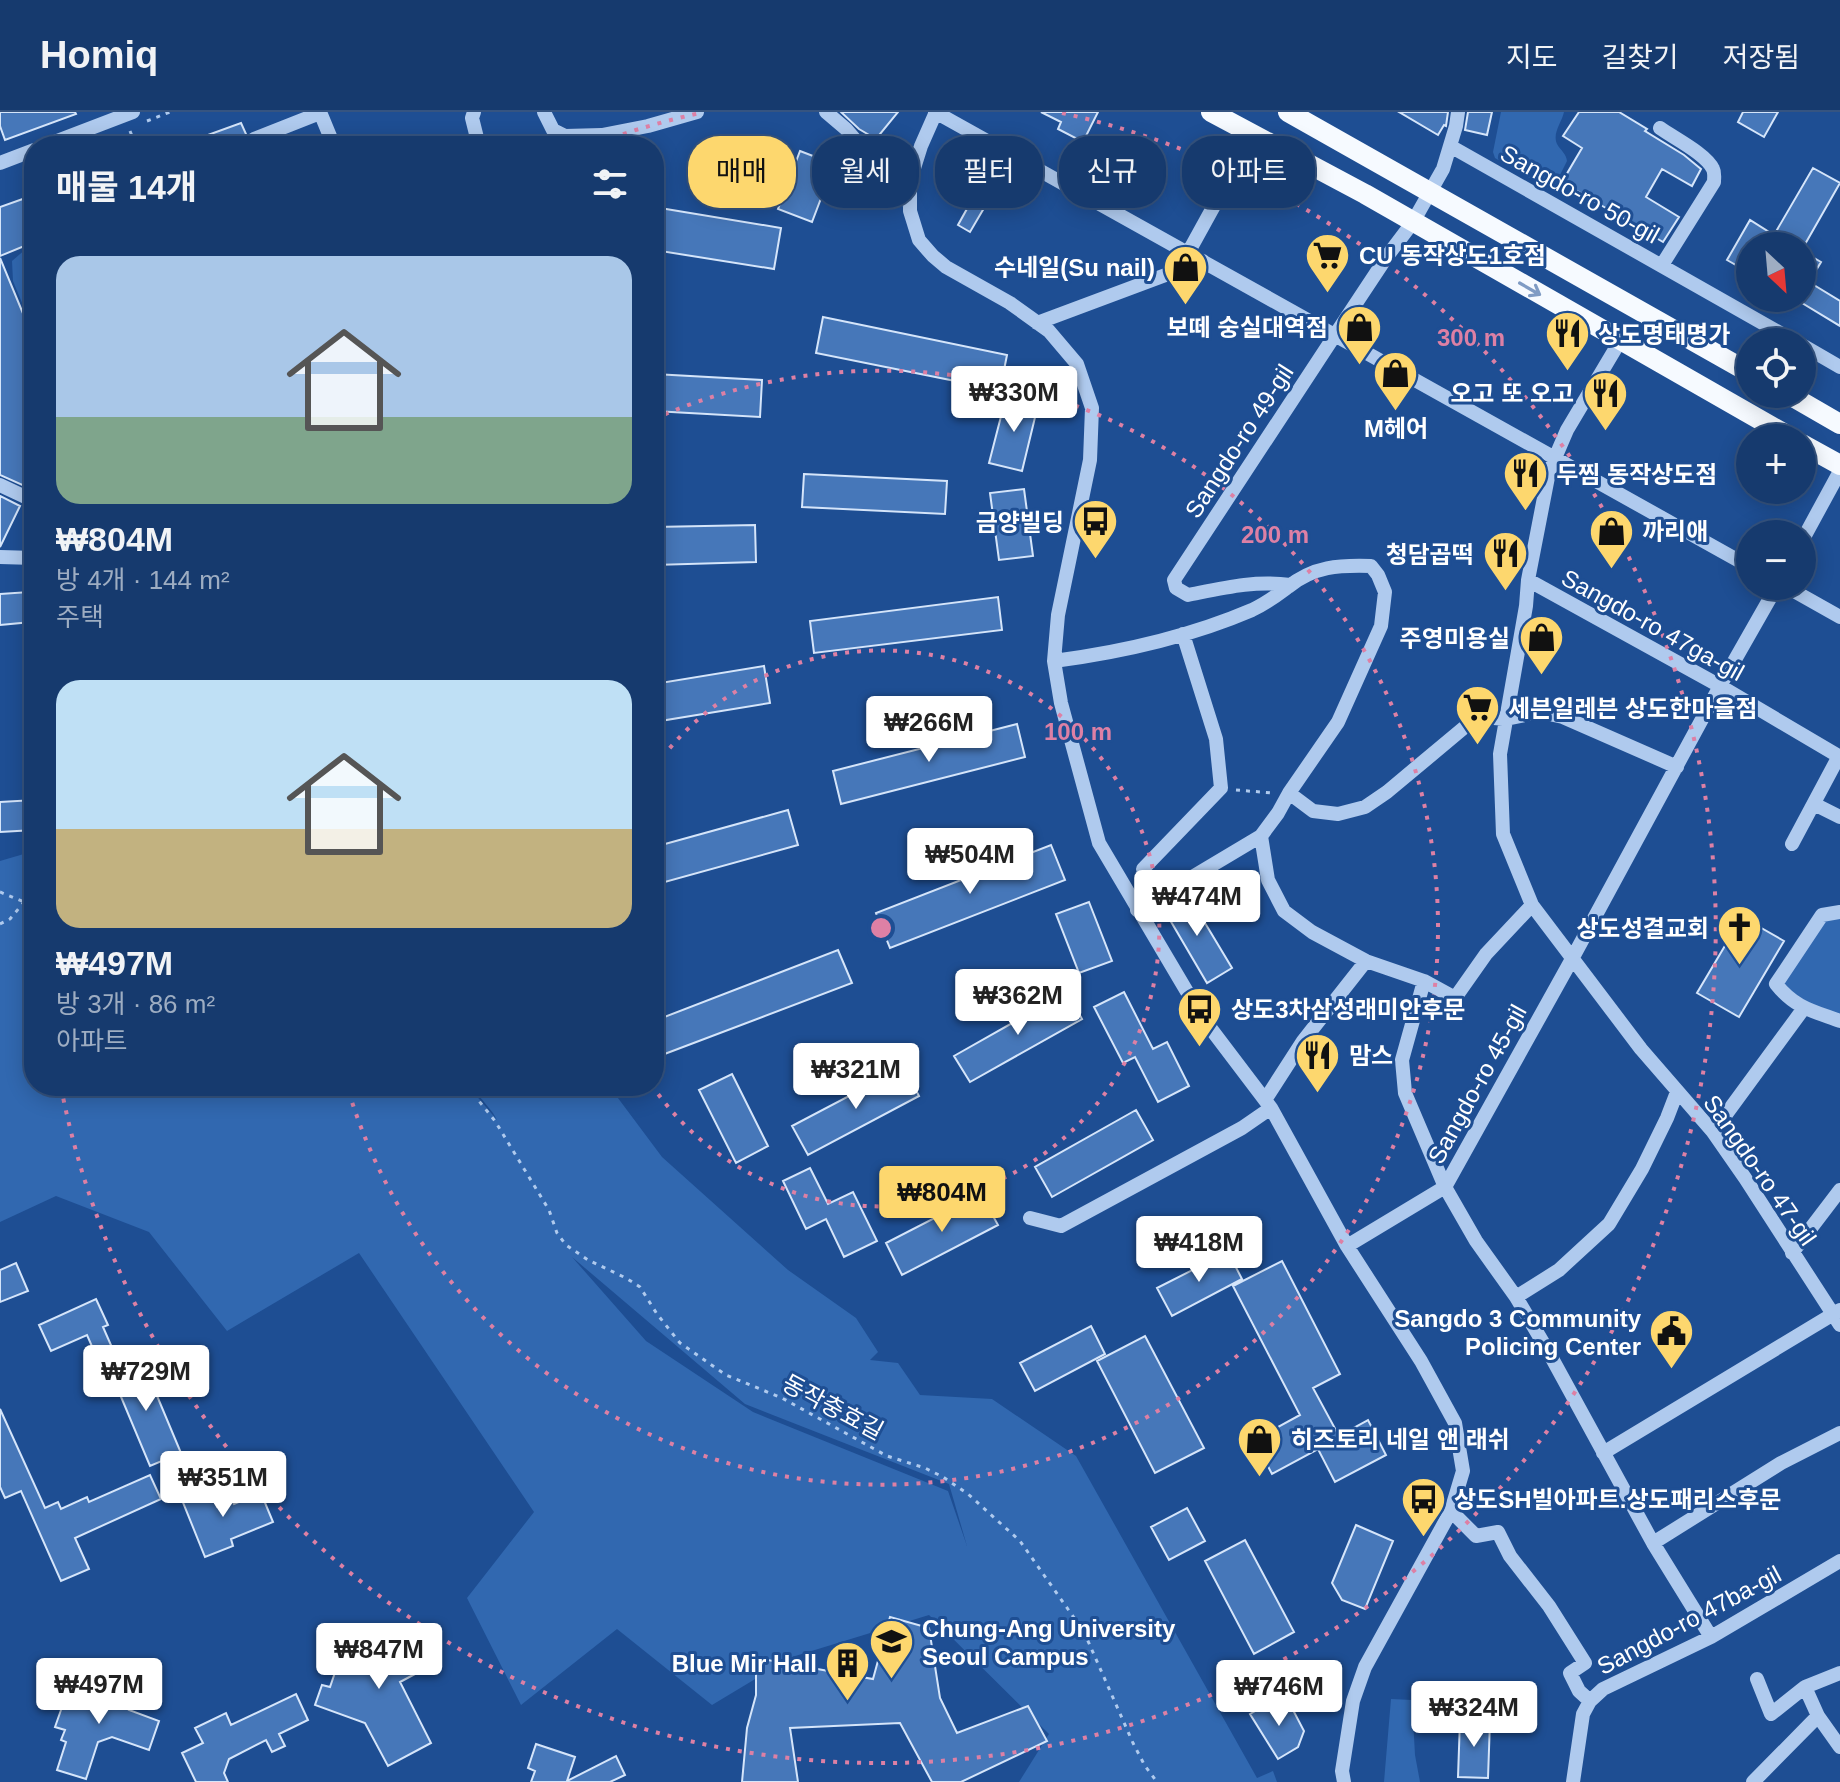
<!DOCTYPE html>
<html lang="ko">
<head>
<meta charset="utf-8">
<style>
  :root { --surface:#163a6e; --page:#234576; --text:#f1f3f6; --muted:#9eadc2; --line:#355481; --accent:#fdd76e }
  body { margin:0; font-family:Arial,"Noto Sans KR",sans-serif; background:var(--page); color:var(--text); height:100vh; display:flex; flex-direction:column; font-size:30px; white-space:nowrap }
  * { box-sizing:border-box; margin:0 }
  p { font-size:26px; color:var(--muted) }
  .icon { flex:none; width:44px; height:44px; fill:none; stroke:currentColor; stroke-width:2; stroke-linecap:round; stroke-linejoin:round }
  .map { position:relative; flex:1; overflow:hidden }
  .drawer { position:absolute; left:24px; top:24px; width:640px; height:960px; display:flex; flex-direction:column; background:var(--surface); border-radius:32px; box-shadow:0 4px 20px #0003,0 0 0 2px var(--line) }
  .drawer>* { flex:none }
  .hud { position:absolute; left:688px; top:24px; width:760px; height:72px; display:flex; gap:16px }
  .needle { width:52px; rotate:154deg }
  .buttons { position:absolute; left:1736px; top:120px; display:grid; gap:16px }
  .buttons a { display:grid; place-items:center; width:80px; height:80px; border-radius:50%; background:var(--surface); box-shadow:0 4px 20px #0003,0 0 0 2px var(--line); font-size:40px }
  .price { position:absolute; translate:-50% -68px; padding:0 18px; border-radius:8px; background:#fff; color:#222; font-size:26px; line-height:52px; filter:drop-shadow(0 2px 4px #0008) }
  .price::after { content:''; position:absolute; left:50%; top:48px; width:24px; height:18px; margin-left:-12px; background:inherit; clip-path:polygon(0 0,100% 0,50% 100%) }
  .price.current { background:var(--accent); color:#111 }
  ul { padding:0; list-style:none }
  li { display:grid; align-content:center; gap:16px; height:424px; padding:0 32px }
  li span { display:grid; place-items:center; height:248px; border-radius:24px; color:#555 }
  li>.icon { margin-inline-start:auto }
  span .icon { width:144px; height:144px; fill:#fffc; stroke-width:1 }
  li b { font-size:34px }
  h2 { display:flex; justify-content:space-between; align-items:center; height:96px; padding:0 32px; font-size:34px }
  .pill { padding:0 28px; border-radius:32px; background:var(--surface); box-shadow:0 4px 20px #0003,0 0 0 2px var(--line); font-size:28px; line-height:72px }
  .pill.current { background:var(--accent); color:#111 }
  header { display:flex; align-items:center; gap:48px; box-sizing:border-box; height:112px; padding:0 40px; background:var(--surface); border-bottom:2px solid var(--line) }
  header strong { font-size:38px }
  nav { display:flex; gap:44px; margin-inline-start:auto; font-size:28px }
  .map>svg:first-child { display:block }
  .green { fill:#3168b0; fill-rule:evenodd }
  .building { fill:#4677b9; stroke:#d5e5fa; stroke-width:2 }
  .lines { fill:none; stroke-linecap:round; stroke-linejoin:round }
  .path { stroke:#afcaee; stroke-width:3; stroke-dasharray:4 6; stroke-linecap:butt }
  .minor { stroke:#afcaee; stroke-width:14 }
  .major { stroke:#f6faff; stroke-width:20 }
  .oneway { stroke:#7f9bc4 }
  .ring { fill:none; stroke:#dd80a5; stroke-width:4; stroke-dasharray:4 8 }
  .labels { text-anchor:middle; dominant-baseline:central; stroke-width:6; stroke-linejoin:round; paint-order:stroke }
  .street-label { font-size:24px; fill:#fff; stroke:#1e4e93 }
  .poi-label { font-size:24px; font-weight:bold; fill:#fff; stroke:#1e4e93; text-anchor:start }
  .centre { fill:#dd80a5; stroke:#1e4e93; stroke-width:4 }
  .ring-label { font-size:24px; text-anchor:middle; font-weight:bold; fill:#dd80a5; stroke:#1e4e93; stroke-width:6; stroke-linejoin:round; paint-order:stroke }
</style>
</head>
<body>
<header>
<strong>Homiq</strong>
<nav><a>지도</a><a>길찾기</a><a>저장됨</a></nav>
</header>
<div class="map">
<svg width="1840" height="1670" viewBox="0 0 1840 1670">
  <rect width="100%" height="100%" fill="#1e4e93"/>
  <path class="green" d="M1501,0H1564C1562,10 1552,21 1557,32C1561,39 1566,41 1567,49L1552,79L1495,46L1493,40Z
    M34,133V220L13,169L12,149L27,136Z
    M34,739V974H468L497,1008L493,1001L471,974H609L662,1045L788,1158L856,1206L878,1240L870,1248L898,1251L920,1283L992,1287L1076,1344L1257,1666L1273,1659L1277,1670H1019L1049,1622L929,1503L792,1545L712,1593L617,1517L521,1593L467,1486L534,1400L359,1141L227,1219L149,1120L56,1084L0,1110V749ZM572,1145L745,1292L949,1372L967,1434L948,1379L753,1300L646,1229Z
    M1840,804V906L1806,895L1776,872L1820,805Z
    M1391,1587L1412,1588L1415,1643L1420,1670H1384Z"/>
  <path class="building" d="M0,0H75L76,2L5,28L0,14Z
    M841,0H898L876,27L859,17Z
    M1041,0H1098L1083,30L1058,17L1061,10Z
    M1399,0H1448L1446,14L1444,13L1438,23Z
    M1468,0H1492L1487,23L1465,18Z
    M1579,0H1619L1647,17L1645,19L1684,43L1701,57L1692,74L1662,57L1646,85L1679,105L1663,130L1562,70L1582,36L1563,24Z
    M1743,0H1778L1764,25L1738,10Z
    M241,11L246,22L244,30L247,34H183V32Z
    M800,39L834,52L812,110L778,97Z
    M965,39L1004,62L970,120L958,113L973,86L947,71Z
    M1813,56L1840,71L1804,134H1750V161L1727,148L1750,108L1774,123Z
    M34,83V130L0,144V95Z
    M654,95L781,116L774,157L654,138Z
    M1802,139L1821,150L1809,170L1840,189V214L1802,191Z
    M0,146L34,228V365L29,376L0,363Z
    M823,205L1007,243L1000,278L816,241Z
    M654,262L762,268L760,305L654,299Z
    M1006,285L1038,293L1022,359L989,351Z
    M804,362L947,369L945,402L802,395Z
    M1024,377L1033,444L999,448L990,381Z
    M0,384L20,394L0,435Z
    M755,413L756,450L654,453V415Z
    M29,480L31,510L0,513V482Z
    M998,485L1002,518L814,541L810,509Z
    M764,554L770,591L654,610V572Z
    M1017,612L1025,645L841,692L833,659Z
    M34,688V718L0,720V690Z
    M788,698L798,733L654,773V735Z
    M1051,733L1065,768L890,836L876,801Z
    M1187,781L1232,856L1207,871L1163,796Z
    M1089,790L1112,849L1079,861L1056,802Z
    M1742,805L1784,829L1739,905L1697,881Z
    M838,838L852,871L654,946V909Z
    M1067,880L1082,907L970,970L954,944Z
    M1124,880L1153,937L1167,930L1189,974L1158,990L1135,945L1123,951L1094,895Z
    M904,955L919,984L808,1043L792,1014Z
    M732,962L768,1034L736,1051L699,978Z
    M1136,998L1153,1028L1052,1085L1035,1055Z
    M810,1056L828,1092L853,1080L877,1129L844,1145L826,1107L806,1117L783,1069Z
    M981,1082L998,1113L902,1163L886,1131Z
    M1228,1140L1242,1167L1172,1204L1157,1176Z
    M1282,1149L1340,1262L1313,1276L1339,1324L1368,1308L1386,1343L1335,1370L1318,1337L1272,1362L1254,1328L1300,1303L1233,1174Z
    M16,1151L28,1179L0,1190V1158Z
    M96,1187L108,1213L103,1215L114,1240L98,1248L87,1223L51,1239L39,1213Z
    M1091,1214L1105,1242L1035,1279L1020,1251Z
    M1145,1224L1204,1336L1155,1361L1097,1249Z
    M142,1248L181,1341L150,1354L111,1261Z
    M0,1297L45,1396L58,1390L61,1397L87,1385L89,1390L150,1363L161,1387L75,1426L89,1457L61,1469L21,1379L5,1386L0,1375Z
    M207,1372L217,1395L232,1388L234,1392L261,1381L273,1410L231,1427L233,1434L205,1445L180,1383Z
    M1187,1396L1205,1429L1169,1448L1151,1415Z
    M1356,1413L1393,1429L1365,1497L1342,1488L1332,1471Z
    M1245,1428L1294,1520L1254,1542L1205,1449Z
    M890,1505L929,1516L940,1586L957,1621L1028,1594L1047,1629L961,1670H932L900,1611L790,1616L798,1670H742L747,1616L756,1583V1546L873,1567Z
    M343,1516L397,1534L424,1521L434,1541L426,1546L430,1554L400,1570L431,1631L388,1654L365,1611L315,1593L322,1573L330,1575L341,1543L335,1540Z
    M93,1568L127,1580L124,1589L132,1592L129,1598L159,1609L149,1638L112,1625L98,1630L86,1667L57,1658L66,1630L61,1628L65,1618L55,1615L67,1581L78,1585L89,1580Z
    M296,1582L308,1608L279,1622L285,1634L272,1640L266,1628L229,1647L224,1661L228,1670H196L182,1641L203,1631L195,1616L226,1601L231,1613Z
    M1273,1589L1292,1596L1304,1619L1298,1635L1278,1647L1250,1602Z
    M1460,1608L1490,1609L1488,1666L1458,1665Z
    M536,1632L575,1645L567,1669L616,1644L625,1663L610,1670H531L535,1659L528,1656Z"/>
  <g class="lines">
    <path class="path" d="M147,9L170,0
      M130,19L136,34
      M1236,678L1273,681
      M0,780L34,794
      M0,812L10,807L25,789
      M467,974L495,1009L549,1098L557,1121L566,1133L588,1148L626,1166L640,1175L657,1202L680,1231L726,1263L782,1286L887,1344L925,1356L943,1365L968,1382L1020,1429L1084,1520L1133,1631L1145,1654L1157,1670"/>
    <path class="minor" d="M320,0L334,34
      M474,0L472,6L479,34
      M544,0L553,18L565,24L602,23L648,14L697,0
      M826,0L846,17L910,92
      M935,0L1750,455
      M936,0L921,34L910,69V99L919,128L933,144L946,155L1010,191L1049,219L1077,252L1092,296L1090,348L1058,503L1054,549L1061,591L1099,731L1202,905L1271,996L1347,1134L1421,1249L1455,1311L1463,1359L1451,1399L1365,1555L1353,1589L1342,1659L1344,1670
      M1660,16C1674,26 1706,42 1713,57C1715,61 1714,66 1714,70L1662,153
      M254,27L320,1
      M44,34L133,0
      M1450,34L1796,230
      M0,51L34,38
      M1188,141L1253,23
      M1037,211L1203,149
      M1620,229L1567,318L1549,360L1528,468L1526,494L1500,642L1503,722L1532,793L1641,937L1713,1020L1745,1066L1840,1213
      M1802,233L1840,255
      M0,373L34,389
      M1802,429L1840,359
      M0,445L34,446
      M1528,468L1720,574L1840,645
      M1290,473C1255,468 1223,476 1188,483L1176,476L1174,468L1335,223L1388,143L1413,110L1443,57L1456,14L1458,0
      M1785,474L1840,505
      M1054,549C1123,540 1189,525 1252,498C1267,491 1276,484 1288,475C1314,454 1339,453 1371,454L1378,463L1385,480L1381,514L1338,610L1289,681L1278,701L1261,724L1137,798
      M1289,681L1313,699L1338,702L1365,695L1387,680L1466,614L1482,605L1506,607L1539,600L1563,605L1677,655
      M1814,692L1840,705
      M1261,724L1268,768L1284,799L1312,820L1366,849L1424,869L1402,948L1405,981L1445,1075L1347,1134
      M1792,732L1839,644
      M1143,757L1221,676L1216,627L1183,522
      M1840,800L1822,803L1776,872C1795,896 1813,899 1840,909
      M1424,869L1455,886L1486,842L1532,793
      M1265,988L1303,929L1366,849
      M1713,1020L1804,896
      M1030,1106L1061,1114L1242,1016L1271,996
      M1792,1141L1840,1078
      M1516,1185L1559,1158L1609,1112L1642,1057L1667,1006L1677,980
      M1603,1341L1840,1198
      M1451,1399L1476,1424L1498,1420L1510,1444L1549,1494L1585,1551L1570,1561L1579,1579L1590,1589
      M1653,1431L1781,1351L1840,1321
      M1711,1525L1653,1431L1548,1239L1516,1185L1476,1129L1445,1075L1572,847L1720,574L1777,474
      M1840,1561L1805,1575L1818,1604L1840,1635
      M1757,1567L1771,1602L1805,1575
      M1573,1670L1583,1602L1590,1589L1603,1577L1711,1525L1840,1449
      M1753,1670L1818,1604"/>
    <path class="major" d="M1211,0L1365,82L1792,326
      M1288,0L1750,261
      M1788,282L1840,312
      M1802,332L1840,353"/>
  </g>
  <defs><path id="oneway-shaft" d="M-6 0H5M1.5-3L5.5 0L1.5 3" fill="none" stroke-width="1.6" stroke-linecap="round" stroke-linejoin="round" transform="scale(2)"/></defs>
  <use class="oneway" href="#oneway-shaft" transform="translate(1530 177) rotate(30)"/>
  <g class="ring">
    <path d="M655 655A278 278 0 1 1 653 975"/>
    <path d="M654 307A557 557 0 1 1 347 974"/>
    <path d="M589 34A835 835 0 0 1 700 1M1062 1A835 835 0 1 1 61 975"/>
  </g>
  <defs>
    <symbol id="supermarket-pin" viewBox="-11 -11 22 30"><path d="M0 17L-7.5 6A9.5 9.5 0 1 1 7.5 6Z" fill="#fdd76e" stroke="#1e4e93"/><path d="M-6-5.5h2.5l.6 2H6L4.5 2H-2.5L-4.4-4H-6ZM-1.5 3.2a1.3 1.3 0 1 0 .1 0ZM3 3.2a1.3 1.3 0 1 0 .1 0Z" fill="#111"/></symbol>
    <symbol id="shop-pin" viewBox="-11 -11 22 30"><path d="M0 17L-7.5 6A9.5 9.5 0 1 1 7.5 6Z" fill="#fdd76e" stroke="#1e4e93"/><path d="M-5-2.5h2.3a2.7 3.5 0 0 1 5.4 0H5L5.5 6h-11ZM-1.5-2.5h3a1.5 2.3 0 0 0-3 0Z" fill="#111"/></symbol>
    <symbol id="restaurant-pin" viewBox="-11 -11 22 30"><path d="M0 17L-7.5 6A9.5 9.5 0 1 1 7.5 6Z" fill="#fdd76e" stroke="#1e4e93"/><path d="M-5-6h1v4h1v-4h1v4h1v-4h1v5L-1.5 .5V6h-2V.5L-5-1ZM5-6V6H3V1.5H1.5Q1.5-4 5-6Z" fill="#111"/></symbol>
    <symbol id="bus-pin" viewBox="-11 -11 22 30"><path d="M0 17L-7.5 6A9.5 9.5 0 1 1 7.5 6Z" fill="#fdd76e" stroke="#1e4e93"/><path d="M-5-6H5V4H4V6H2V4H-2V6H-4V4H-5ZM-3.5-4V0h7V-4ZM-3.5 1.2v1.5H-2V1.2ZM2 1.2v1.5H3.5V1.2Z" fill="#111"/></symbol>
    <symbol id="church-pin" viewBox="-11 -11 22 30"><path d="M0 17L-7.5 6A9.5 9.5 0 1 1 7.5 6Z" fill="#fdd76e" stroke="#1e4e93"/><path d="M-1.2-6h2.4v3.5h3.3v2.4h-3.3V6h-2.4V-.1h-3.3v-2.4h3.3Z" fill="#111"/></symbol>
    <symbol id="civic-pin" viewBox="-11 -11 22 30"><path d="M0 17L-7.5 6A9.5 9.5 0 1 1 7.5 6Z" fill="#fdd76e" stroke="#1e4e93"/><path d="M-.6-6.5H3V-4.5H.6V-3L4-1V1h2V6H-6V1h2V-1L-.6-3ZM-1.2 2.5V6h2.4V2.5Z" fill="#111"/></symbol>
    <symbol id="university-pin" viewBox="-11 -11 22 30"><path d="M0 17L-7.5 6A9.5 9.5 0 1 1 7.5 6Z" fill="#fdd76e" stroke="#1e4e93"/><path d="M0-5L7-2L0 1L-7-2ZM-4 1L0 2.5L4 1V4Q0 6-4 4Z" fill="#111"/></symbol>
    <symbol id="building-pin" viewBox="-11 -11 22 30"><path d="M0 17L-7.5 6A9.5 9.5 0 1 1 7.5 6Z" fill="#fdd76e" stroke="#1e4e93"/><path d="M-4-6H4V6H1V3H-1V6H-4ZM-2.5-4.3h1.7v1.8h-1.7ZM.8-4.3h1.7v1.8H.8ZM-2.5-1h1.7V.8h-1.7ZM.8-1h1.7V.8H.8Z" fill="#111"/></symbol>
  </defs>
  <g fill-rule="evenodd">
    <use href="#supermarket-pin" x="1302" y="118" width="51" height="69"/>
    <use href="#shop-pin" x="1160" y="130" width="51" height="69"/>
    <use href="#shop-pin" x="1334" y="190" width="51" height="69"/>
    <use href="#restaurant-pin" x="1542" y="196" width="51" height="69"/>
    <use href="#shop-pin" x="1370" y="236" width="51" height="69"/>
    <use href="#restaurant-pin" x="1580" y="256" width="51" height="69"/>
    <use href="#restaurant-pin" x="1500" y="336" width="51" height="69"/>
    <use href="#bus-pin" x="1070" y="384" width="51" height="69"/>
    <use href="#shop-pin" x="1586" y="394" width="51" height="69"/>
    <use href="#restaurant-pin" x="1480" y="416" width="51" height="69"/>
    <use href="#shop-pin" x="1516" y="500" width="51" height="69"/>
    <use href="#supermarket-pin" x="1452" y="570" width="51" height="69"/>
    <use href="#church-pin" x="1714" y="790" width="51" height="69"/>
    <use href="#bus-pin" x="1174" y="872" width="51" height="69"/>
    <use href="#restaurant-pin" x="1292" y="918" width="51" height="69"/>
    <use href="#civic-pin" x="1646" y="1194" width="51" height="69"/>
    <use href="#shop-pin" x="1234" y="1302" width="51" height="69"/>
    <use href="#bus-pin" x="1398" y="1362" width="51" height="69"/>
    <use href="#university-pin" x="866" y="1504" width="51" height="69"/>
    <use href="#building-pin" x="822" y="1526" width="51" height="69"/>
  </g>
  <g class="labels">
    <g class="street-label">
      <text transform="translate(1580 82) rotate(29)">Sangdo-ro 50-gil</text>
      <text transform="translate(1239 329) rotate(-57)">Sangdo-ro 49-gil</text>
      <text transform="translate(1653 513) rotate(29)">Sangdo-ro 47ga-gil</text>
      <text transform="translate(1477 972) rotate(-61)">Sangdo-ro 45-gil</text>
      <text transform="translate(1760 1058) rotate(55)">Sangdo-ro 47-gil</text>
      <text transform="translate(833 1295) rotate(28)">동작충효길</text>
      <text transform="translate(1689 1508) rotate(-28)">Sangdo-ro 47ba-gil</text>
    </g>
    <g class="poi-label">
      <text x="1359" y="143">CU 동작상도1호점</text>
      <text x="1155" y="155" text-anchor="end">수네일(Su nail)</text>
      <text x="1328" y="215" text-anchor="end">보떼 숭실대역점</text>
      <text x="1598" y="222">상도명태명가</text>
      <text x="1574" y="281" text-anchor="end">오고 또 오고</text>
      <text x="1396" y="316" text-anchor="middle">M헤어</text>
      <text x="1556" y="362">두찜 동작상도점</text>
      <text x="1064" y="410" text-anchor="end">금양빌딩</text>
      <text x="1642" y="419">까리애</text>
      <text x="1474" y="442" text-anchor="end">청담곱떡</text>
      <text x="1510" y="526" text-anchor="end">주영미용실</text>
      <text x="1508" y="596">세븐일레븐 상도한마을점</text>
      <text x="1709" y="816" text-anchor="end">상도성결교회</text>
      <text x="1231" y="897">상도3차삼성래미안후문</text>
      <text x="1349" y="943">맘스</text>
      <text x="1641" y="1206" text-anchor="end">Sangdo 3 Community<tspan x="1641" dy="28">Policing Center</tspan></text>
      <text x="1291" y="1327">히즈토리 네일 앤 래쉬</text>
      <text x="1454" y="1387">상도SH빌아파트.상도패리스후문</text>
      <text x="922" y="1516">Chung-Ang University<tspan x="922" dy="28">Seoul Campus</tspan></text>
      <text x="817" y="1551" text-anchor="end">Blue Mir Hall</text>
    </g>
  </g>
  <circle cx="881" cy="816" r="12" class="centre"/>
  <g class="ring-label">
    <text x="1471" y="234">300 m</text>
    <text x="1275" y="431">200 m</text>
    <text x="1078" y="628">100 m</text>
  </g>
</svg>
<div class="buttons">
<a><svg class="needle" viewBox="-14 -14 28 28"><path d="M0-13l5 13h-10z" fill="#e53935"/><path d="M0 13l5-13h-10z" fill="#9eadc2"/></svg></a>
<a><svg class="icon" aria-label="locate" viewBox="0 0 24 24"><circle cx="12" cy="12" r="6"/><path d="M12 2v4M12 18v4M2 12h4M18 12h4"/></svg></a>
<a>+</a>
<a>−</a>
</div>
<b class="price" style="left:1014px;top:322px">₩330M</b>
<b class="price" style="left:929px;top:652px">₩266M</b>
<b class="price" style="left:970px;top:784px">₩504M</b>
<b class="price" style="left:1197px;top:826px">₩474M</b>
<b class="price" style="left:1018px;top:925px">₩362M</b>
<b class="price" style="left:856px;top:999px">₩321M</b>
<b class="price current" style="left:942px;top:1122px">₩804M</b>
<b class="price" style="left:1199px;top:1172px">₩418M</b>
<b class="price" style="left:146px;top:1301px">₩729M</b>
<b class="price" style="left:223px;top:1407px">₩351M</b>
<b class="price" style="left:379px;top:1579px">₩847M</b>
<b class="price" style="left:99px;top:1614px">₩497M</b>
<b class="price" style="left:1279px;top:1616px">₩746M</b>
<b class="price" style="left:1474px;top:1637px">₩324M</b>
<div class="hud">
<a class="pill current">매매</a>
<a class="pill">월세</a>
<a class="pill">필터</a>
<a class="pill">신규</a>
<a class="pill">아파트</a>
</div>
<section class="drawer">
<h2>매물 14개<svg class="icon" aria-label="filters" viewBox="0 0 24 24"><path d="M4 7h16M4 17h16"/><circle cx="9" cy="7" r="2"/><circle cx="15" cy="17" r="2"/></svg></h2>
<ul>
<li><span style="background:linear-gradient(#a9c7e8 65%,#7fa58c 0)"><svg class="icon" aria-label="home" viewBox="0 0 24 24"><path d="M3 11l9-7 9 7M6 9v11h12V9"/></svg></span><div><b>₩804M</b><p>방 4개 · 144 m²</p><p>주택</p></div></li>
<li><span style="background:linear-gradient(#bfe0f5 60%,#c2b280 0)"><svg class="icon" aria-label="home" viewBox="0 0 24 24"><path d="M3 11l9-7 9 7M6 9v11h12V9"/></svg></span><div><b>₩497M</b><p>방 3개 · 86 m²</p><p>아파트</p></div></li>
</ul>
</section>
</div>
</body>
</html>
